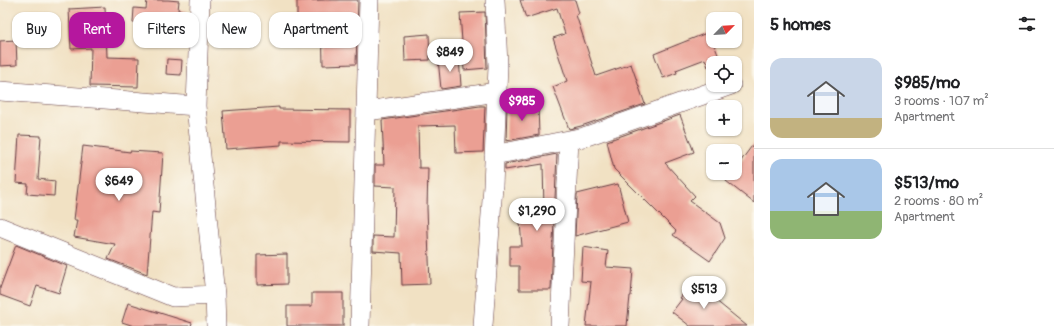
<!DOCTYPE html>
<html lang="en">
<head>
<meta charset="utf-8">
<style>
  :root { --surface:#fff; --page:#f6f6f6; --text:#202124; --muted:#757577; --line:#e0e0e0; --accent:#b5179e }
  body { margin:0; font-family:Pangolin,sans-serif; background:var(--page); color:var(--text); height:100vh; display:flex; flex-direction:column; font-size:15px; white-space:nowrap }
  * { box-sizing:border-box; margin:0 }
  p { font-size:13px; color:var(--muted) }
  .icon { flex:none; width:22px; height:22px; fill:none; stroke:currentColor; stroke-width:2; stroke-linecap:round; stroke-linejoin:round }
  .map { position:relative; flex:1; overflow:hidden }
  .panel { display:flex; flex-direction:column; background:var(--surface); width:300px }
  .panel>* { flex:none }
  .hud { position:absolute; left:12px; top:12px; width:380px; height:36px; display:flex; gap:8px }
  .needle { width:26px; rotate:66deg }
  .tools { position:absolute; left:706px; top:12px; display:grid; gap:8px }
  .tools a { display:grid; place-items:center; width:36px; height:36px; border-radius:8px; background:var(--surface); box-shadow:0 1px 3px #0004; font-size:20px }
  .price { position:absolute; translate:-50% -34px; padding:0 9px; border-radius:14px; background:#fff; color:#222; font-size:13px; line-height:26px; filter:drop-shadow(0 1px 2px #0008) }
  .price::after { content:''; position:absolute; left:50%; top:24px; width:12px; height:9px; margin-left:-6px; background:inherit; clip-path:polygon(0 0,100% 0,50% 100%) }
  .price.selected { background:var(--accent); color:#fff }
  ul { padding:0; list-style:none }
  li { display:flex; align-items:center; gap:12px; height:100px; padding:0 16px }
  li+li { border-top:1px solid var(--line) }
  li span { display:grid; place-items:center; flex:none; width:112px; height:80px; border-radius:12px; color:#555 }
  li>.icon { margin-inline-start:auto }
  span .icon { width:48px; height:48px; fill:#fffc; stroke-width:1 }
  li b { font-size:17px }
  h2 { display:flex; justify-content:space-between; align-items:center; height:48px; padding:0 16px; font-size:17px }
  .pill { padding:0 14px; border-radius:12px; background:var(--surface); box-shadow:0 1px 3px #0004; font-size:14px; line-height:36px }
  .pill.selected { background:var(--accent); color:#fff }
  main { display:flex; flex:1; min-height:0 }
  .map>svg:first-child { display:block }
  .building { fill:#eb9f93 }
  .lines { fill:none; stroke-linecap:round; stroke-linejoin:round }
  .street-casing { stroke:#633c42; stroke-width:20 }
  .street { stroke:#fff; stroke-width:19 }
</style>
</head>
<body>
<main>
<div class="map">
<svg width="754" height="326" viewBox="0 0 754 326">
  <rect width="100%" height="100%" fill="#fbf7ec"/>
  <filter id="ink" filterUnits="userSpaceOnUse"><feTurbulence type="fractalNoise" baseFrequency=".025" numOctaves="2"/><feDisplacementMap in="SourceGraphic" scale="8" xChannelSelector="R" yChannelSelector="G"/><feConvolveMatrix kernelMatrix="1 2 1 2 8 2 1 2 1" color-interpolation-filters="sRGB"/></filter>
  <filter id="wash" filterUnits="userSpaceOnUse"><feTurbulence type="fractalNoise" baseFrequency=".012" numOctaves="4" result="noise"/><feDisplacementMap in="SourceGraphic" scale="16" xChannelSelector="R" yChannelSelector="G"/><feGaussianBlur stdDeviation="0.9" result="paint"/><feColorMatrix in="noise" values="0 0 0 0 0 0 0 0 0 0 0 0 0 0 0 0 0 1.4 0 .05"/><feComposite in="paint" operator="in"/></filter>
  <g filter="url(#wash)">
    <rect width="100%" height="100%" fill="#f1e1c3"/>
    <g id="blocks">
      <path class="building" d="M147,0H168L179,1L178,10L187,11V26L133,23L134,8L146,9Z
        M323,0H358L356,64L323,65L322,20L297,21V1Z
        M520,0H575L579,13L576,15L596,76L631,64L645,104L581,126L569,129L553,87L567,81L553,38L565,34L557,8L526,18Z
        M105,7L107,57L139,58L138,87L90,86L91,48L71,49L69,9Z
        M485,12L487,68L464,70L460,13Z
        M709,32L721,62L717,63H713V65L708,67L705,59L676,70L677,73L663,78L654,54Z
        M429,34L430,60L405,61L404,36Z
        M16,40L17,65L0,66V41Z
        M459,58L461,86L441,89L438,59Z
        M167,59L182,60L181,75L166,74Z
        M480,106H485L483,152L456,153L455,125L418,126L419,168H428L427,208L430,284L402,285L401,253L373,251V236L394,237L395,187L375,186V165H384L382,120Z
        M538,106L539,135L506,141L507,107Z
        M279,107V109L350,110V142L281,141V145L226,149L223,111Z
        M680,115L694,152L665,163L695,196L690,201L720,223L725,238L710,261L673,235L676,231L614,169L607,141Z
        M19,135L41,136L38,179L55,181L54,196L27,194L28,184L16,183Z
        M754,143V203L726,181L732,173H735V169Z
        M83,146L130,152V151L163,153L159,213L152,212L147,274L108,259L115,244L74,237L77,220H74Z
        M557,154L553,242H552H553L551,290H519V266H510V246H522L519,211L544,209L543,164L505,170V164Z
        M618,184L628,222L575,236L577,194Z
        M16,245L67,266L59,293L37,286L30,306L0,295V288Z
        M583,247L608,251L606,267L633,269L631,296H630L627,326H586L591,282L581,281Z
        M287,254V284L257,285V255Z
        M693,282L747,326H690L672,312L682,299L680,298Z
        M312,293H343V326H287V306H312Z
        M128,303L192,323L191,326H134L122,322Z"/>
    </g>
  </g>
  <g filter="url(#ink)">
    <use href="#blocks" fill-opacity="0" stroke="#633c42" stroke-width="1"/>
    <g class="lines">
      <defs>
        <path id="street" d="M200,0L196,106L215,295L216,326
          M0,91L196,106
          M367,111L497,92
          M494,155L584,137L731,85
          M0,227L173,297L215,295
          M360,326L369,0
          M483,326L493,186L498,66L495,0
          M560,326L569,140"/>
      </defs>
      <use href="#street" class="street-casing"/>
      <use href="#street" class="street"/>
    </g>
  </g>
</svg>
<div class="tools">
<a><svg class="needle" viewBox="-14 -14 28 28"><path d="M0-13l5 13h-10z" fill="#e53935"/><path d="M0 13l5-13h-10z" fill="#757577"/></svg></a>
<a><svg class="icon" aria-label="locate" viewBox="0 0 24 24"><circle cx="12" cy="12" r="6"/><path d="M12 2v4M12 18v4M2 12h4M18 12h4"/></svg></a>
<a>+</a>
<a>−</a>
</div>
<b class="price" style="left:450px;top:73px">$849</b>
<b class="price selected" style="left:522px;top:122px">$985</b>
<b class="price" style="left:119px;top:202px">$649</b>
<b class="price" style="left:537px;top:232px">$1,290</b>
<b class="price" style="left:704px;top:310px">$513</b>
<div class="hud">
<a class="pill">Buy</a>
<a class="pill selected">Rent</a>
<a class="pill">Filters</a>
<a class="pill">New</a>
<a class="pill">Apartment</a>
</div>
</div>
<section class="panel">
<h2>5 homes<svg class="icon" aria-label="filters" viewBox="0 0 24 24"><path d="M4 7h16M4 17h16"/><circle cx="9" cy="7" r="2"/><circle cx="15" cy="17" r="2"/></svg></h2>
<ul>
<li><span style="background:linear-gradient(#c9d6e8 75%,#c2b280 0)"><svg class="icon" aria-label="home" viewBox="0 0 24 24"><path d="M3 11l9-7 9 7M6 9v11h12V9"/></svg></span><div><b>$985/mo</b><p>3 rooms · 107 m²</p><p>Apartment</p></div></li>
<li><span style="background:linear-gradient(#a9c7e8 65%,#8fb573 0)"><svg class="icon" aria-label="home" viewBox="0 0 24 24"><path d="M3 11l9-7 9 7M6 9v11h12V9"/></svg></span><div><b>$513/mo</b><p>2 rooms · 80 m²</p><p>Apartment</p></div></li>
</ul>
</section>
</main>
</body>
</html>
